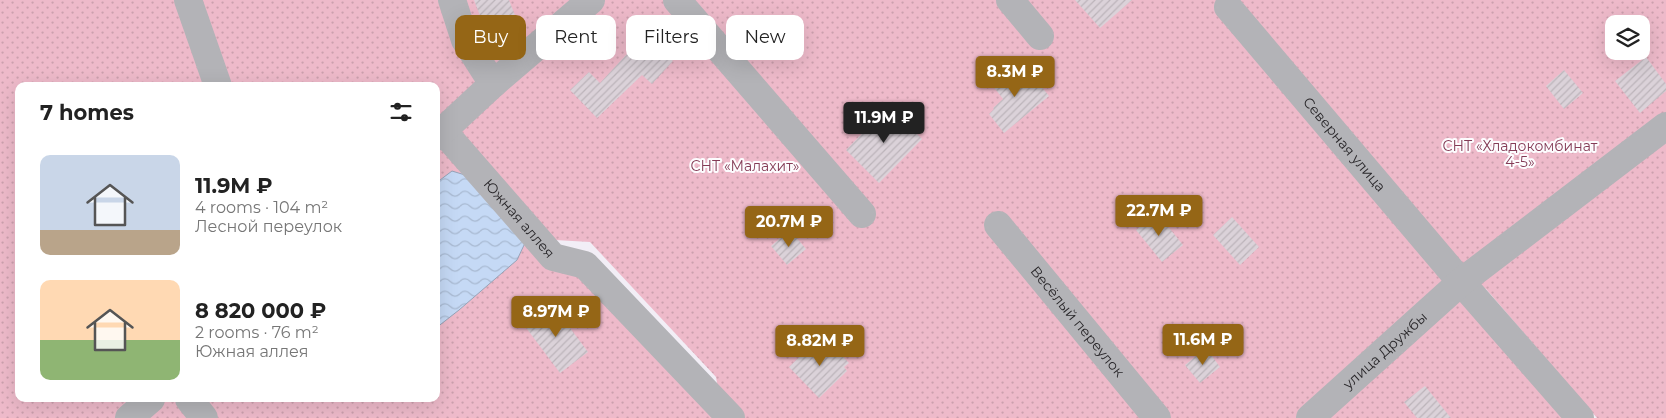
<!DOCTYPE html>
<html lang="en">
<head>
<meta charset="utf-8">
<style>
  :root { --surface:#fff; --page:#f2f2f2; --text:#222; --muted:#767676; --accent:#956616 }
  body { margin:0; font-family:Montserrat,sans-serif; background:var(--page); color:var(--text); height:100vh; display:flex; flex-direction:column; font-size:19px; white-space:nowrap }
  * { box-sizing:border-box; margin:0 }
  p { font-size:16px; color:var(--muted) }
  .icon { flex:none; width:28px; height:28px; fill:none; stroke:currentColor; stroke-width:2; stroke-linecap:round; stroke-linejoin:round }
  .map { position:relative; flex:1; overflow:hidden }
  .details { position:absolute; left:15px; top:82px; width:425px; height:320px; display:flex; flex-direction:column; background:var(--surface); border-radius:10px; box-shadow:0 5px 20px #0002 }
  .details>* { flex:none }
  .banner { position:absolute; left:455px; top:15px; width:475px; height:45px; display:flex; gap:10px }
  .buttons { position:absolute; left:1605px; top:15px; display:grid; gap:10px }
  .buttons a { display:grid; place-items:center; width:45px; height:45px; border-radius:10px; background:var(--surface); box-shadow:0 5px 20px #0002; font-size:25px }
  .price { position:absolute; translate:-50% -42px; padding:0 11px; border-radius:5px; background:var(--accent); color:#fff; font-size:16px; line-height:32px; filter:drop-shadow(0 1px 2px #0008) }
  .price::after { content:''; position:absolute; left:50%; top:30px; width:15px; height:11px; margin-left:-8px; background:inherit; clip-path:polygon(0 0,100% 0,50% 100%) }
  .price.current { background:#222; color:#fff }
  ul { padding:0; list-style:none }
  li { display:flex; align-items:center; gap:15px; height:125px; padding:0 25px }
  li span { display:grid; place-items:center; flex:none; width:140px; height:100px; border-radius:10px; color:#555 }
  li>.icon { margin-inline-start:auto }
  span .icon { width:60px; height:60px; fill:#fffc; stroke-width:1 }
  li b { font-size:21px }
  h2 { display:flex; justify-content:space-between; align-items:center; height:60px; padding:0 25px; font-size:21px }
  .chip { padding:0 18px; border-radius:10px; background:var(--surface); box-shadow:0 5px 20px #0002; font-size:18px; line-height:45px }
  .chip.current { background:var(--accent); color:#fff }
  .map>svg:first-child { display:block }
  .grass { fill:url(#grass-dots); fill-rule:evenodd }
  .water { fill:url(#water-waves); stroke:#96a4b8 }
  .building { fill:url(#building-hatch) }
  .lines { fill:none; stroke-linecap:round; stroke-linejoin:round }
  .minor { stroke:#b3b3b7; stroke-width:28 }
  .labels { text-anchor:middle; dominant-baseline:central; stroke-width:4; stroke-linejoin:round; paint-order:stroke }
  .street-label { font-size:14px; fill:#29272a; stroke:#fdfcfe }
  .park-label { font-size:14px; fill:#843b56; stroke:#fdfcfe }
</style>
</head>
<body>
<div class="map">
<svg width="1666" height="418" viewBox="0 0 1666 418">
  <defs>
    <pattern id="grass-dots" width="8" height="8" patternUnits="userSpaceOnUse" patternTransform="scale(1.25)"><rect width="8" height="8" fill="#eebaca"/><path d="M2 2h.1M6 6h.1" fill="none" stroke="#cca0ae" stroke-width="1.8" stroke-linecap="round"/></pattern>
    <pattern id="water-waves" width="16" height="10" patternUnits="userSpaceOnUse" patternTransform="scale(1.25)"><rect width="16" height="10" fill="#c5d9f5"/><path d="M0 5q4-4 8 0t8 0" fill="none" stroke="#a9bad2"/></pattern>
    <pattern id="building-hatch" width="6" height="6" patternUnits="userSpaceOnUse" patternTransform="scale(1.25)"><rect width="6" height="6" fill="#dbd2d9"/><path d="M-1 1l2-2M0 6l6-6M5 7l2-2" fill="none" stroke="#bcb4ba"/></pattern>
  </defs>
  <rect width="100%" height="100%" fill="#f2eef6"/>
  <path class="grass" d="M0,0H188L218,86H19V399H436V86H227L199,0H1666V418H1597L1486,289L1462,282L1580,418H0ZM1614,24H1641V51H1614ZM555,240L590,242L716,377L721,407L585,265L553,257Z"/>
  <path class="water" d="M452,171L465,175L525,243L517,260L459,310L436,328V183Z"/>
  <path class="building" d="M474,0H509L518,23L487,34Z
    M1075,0H1132L1100,28Z
    M648,38L673,61L652,84L642,75L597,118L570,90L589,72L600,83L638,42Z
    M1646,57L1666,84V91L1640,113L1615,81Z
    M1010,64L1024,82L1032,75L1049,96L1004,133L989,114L994,109L993,108L1003,99L989,81Z
    M1564,70L1583,93L1564,109L1546,86Z
    M889,106L922,139L879,183L846,150Z
    M1157,213L1183,245L1162,262L1136,230Z
    M1232,217L1259,247L1240,265L1213,235Z
    M790,230L806,249L787,265L771,246Z
    M552,304L588,352L560,373L524,325Z
    M822,335L849,363L844,367L847,371L819,398L789,367Z
    M1206,348L1220,367L1200,383L1185,365Z
    M1425,386L1451,418H1417L1404,402Z"/>
  <g class="lines">
    <g class="minor">
      <path d="M188,0L218,86"/>
      <path d="M452,0L465,40L493,84"/>
      <path d="M677,0L862,214"/>
      <path d="M1010,0L1040,36"/>
      <path id="s1" d="M1228,7L1461,282L1580,418"/>
      <path id="s2" d="M443,131L553,257L585,265L731,418"/>
      <path d="M436,137L493,84L591,0"/>
      <path id="s3" d="M998,225L1157,418"/>
      <path d="M189,399L204,418"/>
      <path d="M129,418L151,399"/>
      <path id="s4" d="M1310,418L1461,282L1666,126"/>
    </g>
  </g>
  <g class="labels">
    <g class="street-label">
      <text stroke="none"><textPath href="#s1" startOffset="180">Северная улица</textPath></text>
      <text stroke="none"><textPath href="#s2" startOffset="116">Южная аллея</textPath></text>
      <text stroke="none"><textPath href="#s3" startOffset="125">Весёлый переулок</textPath></text>
      <text stroke="none"><textPath href="#s4" startOffset="101">улица Дружбы</textPath></text>
    </g>
    <g class="park-label">
      <text x="1520" y="146">СНТ «Хладокомбинат<tspan x="1520" dy="16">4-5»</tspan></text>
      <text x="745" y="166">СНТ «Малахит»</text>
    </g>
  </g>
</svg>
<div class="buttons">
<a><svg class="icon" aria-label="layers" viewBox="0 0 24 24"><path d="M12 4l9 5-9 5-9-5zM3 14l9 5 9-5"/></svg></a>
</div>
<b class="price" style="left:1015px;top:98px">8.3M ₽</b>
<b class="price current" style="left:884px;top:144px">11.9M ₽</b>
<b class="price" style="left:1159px;top:237px">22.7M ₽</b>
<b class="price" style="left:789px;top:248px">20.7M ₽</b>
<b class="price" style="left:556px;top:338px">8.97M ₽</b>
<b class="price" style="left:1203px;top:366px">11.6M ₽</b>
<b class="price" style="left:820px;top:367px">8.82M ₽</b>
<div class="banner">
<a class="chip current">Buy</a>
<a class="chip">Rent</a>
<a class="chip">Filters</a>
<a class="chip">New</a>
</div>
<section class="details">
<h2>7 homes<svg class="icon" aria-label="filters" viewBox="0 0 24 24"><path d="M4 7h16M4 17h16"/><circle cx="9" cy="7" r="2"/><circle cx="15" cy="17" r="2"/></svg></h2>
<ul>
<li><span style="background:linear-gradient(#c9d6e8 75%,#b9a48a 0)"><svg class="icon" aria-label="home" viewBox="0 0 24 24"><path d="M3 11l9-7 9 7M6 9v11h12V9"/></svg></span><div><b>11.9M ₽</b><p>4 rooms · 104 m²</p><p>Лесной переулок</p></div></li>
<li><span style="background:linear-gradient(#ffd9b3 60%,#8fb573 0)"><svg class="icon" aria-label="home" viewBox="0 0 24 24"><path d="M3 11l9-7 9 7M6 9v11h12V9"/></svg></span><div><b>8 820 000 ₽</b><p>2 rooms · 76 m²</p><p>Южная аллея</p></div></li>
</ul>
</section>
</div>
</body>
</html>
